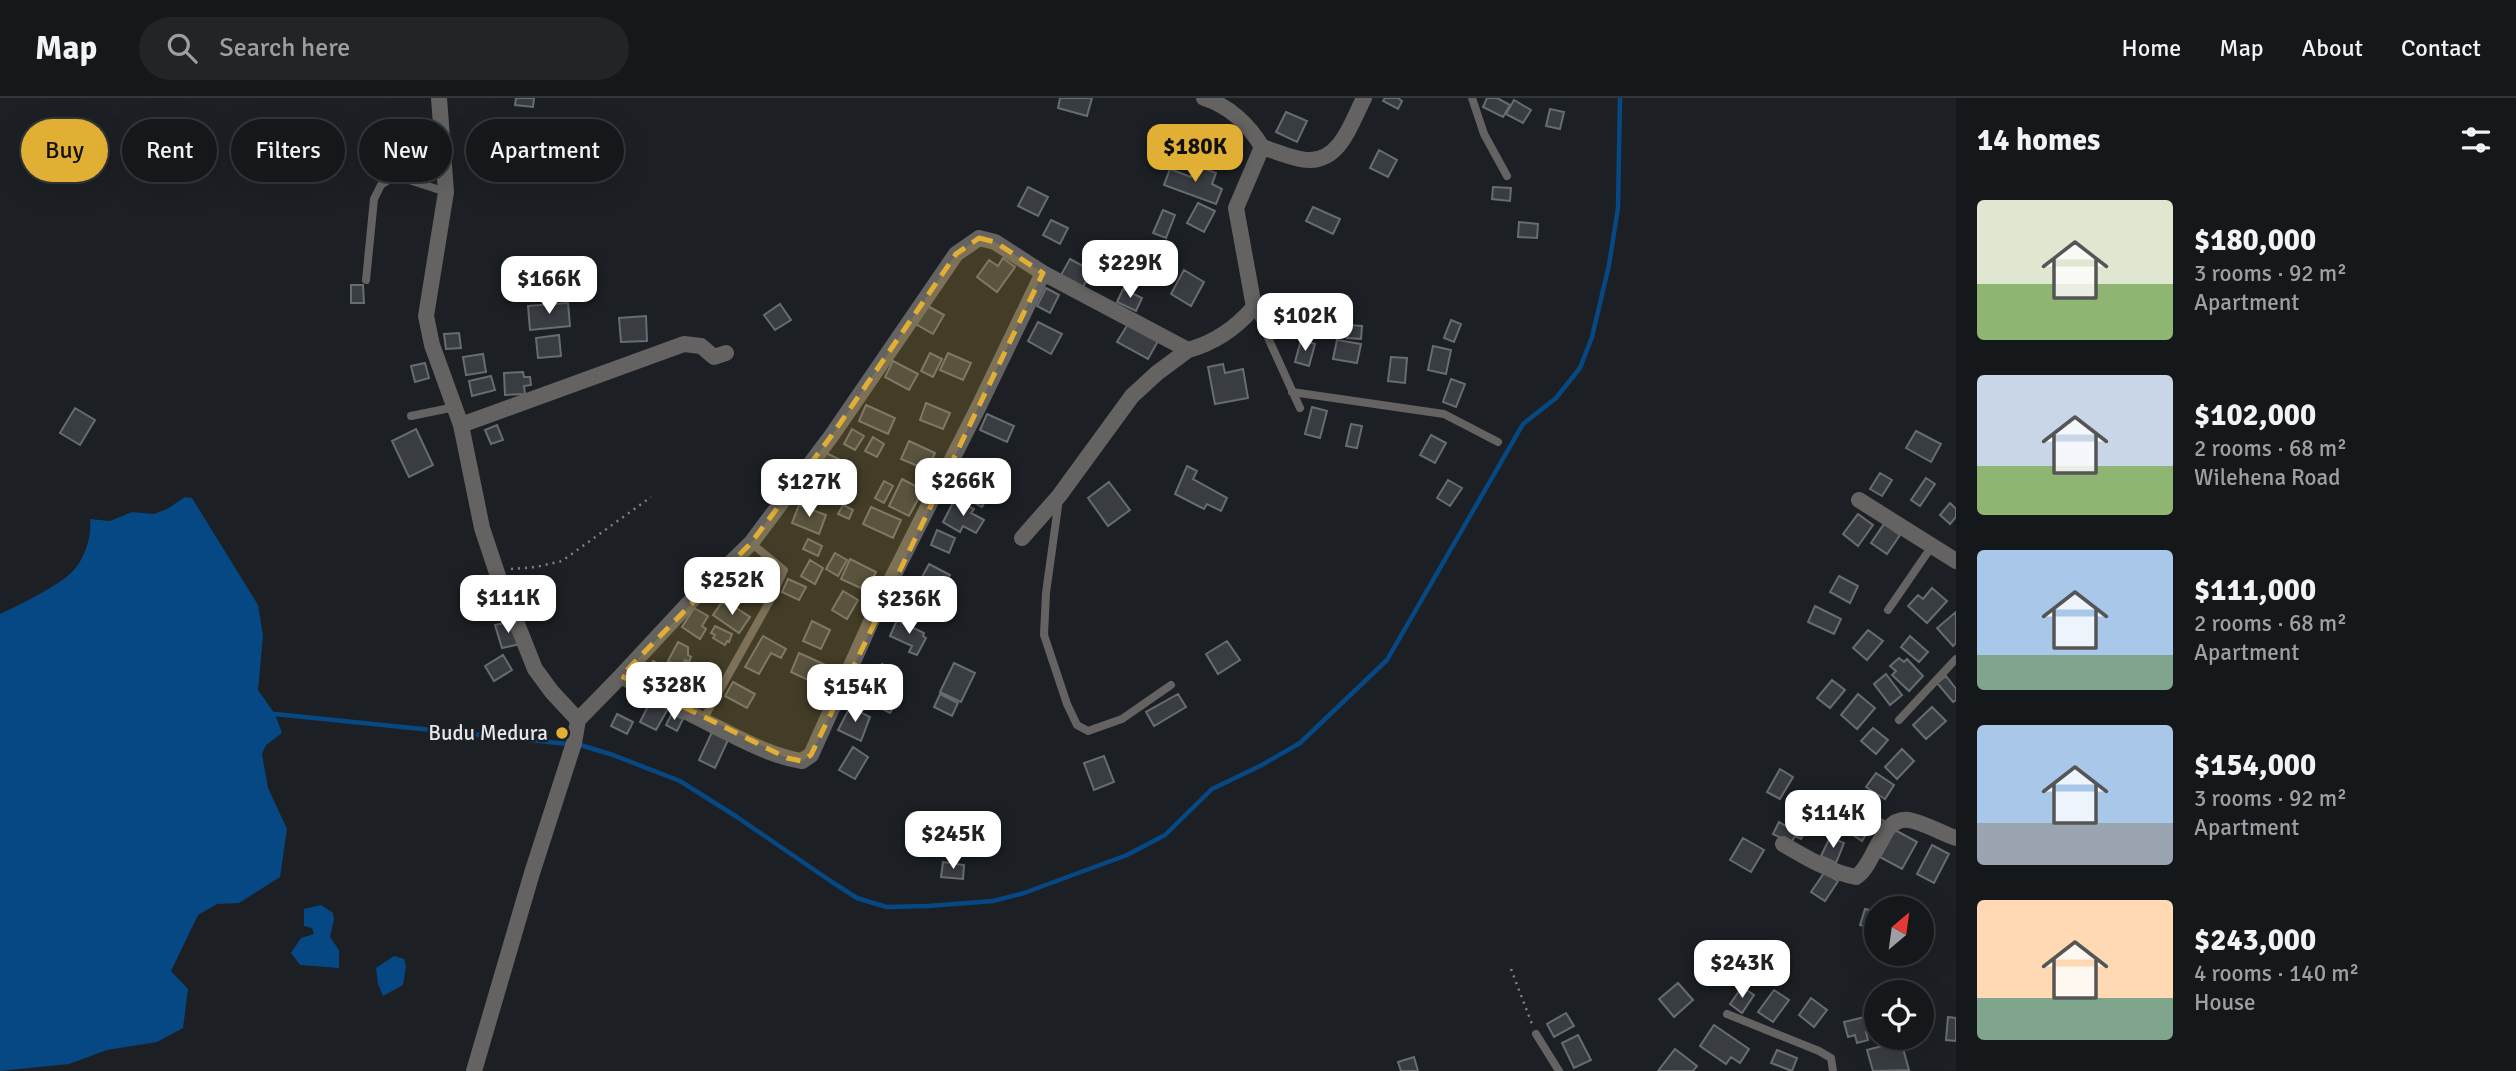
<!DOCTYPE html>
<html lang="en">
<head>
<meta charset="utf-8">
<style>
  :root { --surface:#15181b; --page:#222528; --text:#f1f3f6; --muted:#9da0a3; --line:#34373a; --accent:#e1af34 }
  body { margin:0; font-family:Signika,sans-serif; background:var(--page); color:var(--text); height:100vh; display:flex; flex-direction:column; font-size:26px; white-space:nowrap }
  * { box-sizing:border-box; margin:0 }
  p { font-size:23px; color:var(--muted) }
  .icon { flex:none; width:38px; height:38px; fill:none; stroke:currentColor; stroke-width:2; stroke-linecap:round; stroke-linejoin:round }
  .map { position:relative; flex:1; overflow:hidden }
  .panel { display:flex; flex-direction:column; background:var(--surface); width:560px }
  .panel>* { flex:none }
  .hud { position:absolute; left:21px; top:21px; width:665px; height:63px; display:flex; gap:14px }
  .needle { width:46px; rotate:29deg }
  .tools { position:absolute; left:1864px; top:798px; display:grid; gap:14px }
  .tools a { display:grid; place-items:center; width:70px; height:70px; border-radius:50%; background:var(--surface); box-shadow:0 7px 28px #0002,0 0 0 2px var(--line); font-size:35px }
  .price { position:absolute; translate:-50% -60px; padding:0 16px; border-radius:14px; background:#fff; color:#222; font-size:23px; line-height:46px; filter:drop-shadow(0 2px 4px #0008) }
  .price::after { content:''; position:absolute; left:50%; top:42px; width:21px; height:16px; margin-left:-10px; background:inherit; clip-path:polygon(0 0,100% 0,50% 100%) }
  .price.current { background:var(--accent); color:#111 }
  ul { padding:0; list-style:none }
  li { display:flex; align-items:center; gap:21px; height:175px; padding:0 21px }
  li span { display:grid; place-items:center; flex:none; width:196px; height:140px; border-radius:7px; color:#555 }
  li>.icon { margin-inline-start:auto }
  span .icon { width:84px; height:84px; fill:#fffc; stroke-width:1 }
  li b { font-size:30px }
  h2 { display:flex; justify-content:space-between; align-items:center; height:84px; padding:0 21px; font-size:30px }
  .chip { padding:0 24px; border-radius:32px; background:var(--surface); box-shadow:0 7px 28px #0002,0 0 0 2px var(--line); font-size:24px; line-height:63px }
  .chip.current { background:var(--accent); color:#111 }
  header { display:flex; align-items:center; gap:42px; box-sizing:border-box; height:98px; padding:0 35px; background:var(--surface); border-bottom:2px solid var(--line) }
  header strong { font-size:33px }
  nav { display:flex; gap:38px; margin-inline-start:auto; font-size:24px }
  .search { width:490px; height:63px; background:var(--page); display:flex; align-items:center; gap:18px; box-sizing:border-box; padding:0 24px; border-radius:38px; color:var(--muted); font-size:26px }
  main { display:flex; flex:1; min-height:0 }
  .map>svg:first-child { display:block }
  .water { fill:#054883 }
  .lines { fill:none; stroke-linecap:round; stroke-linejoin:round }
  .stream { stroke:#054883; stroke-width:4.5 }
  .building { fill:#393c41; stroke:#676c71; stroke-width:2 }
  .path { stroke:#7e8285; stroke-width:2.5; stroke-dasharray:2 5; stroke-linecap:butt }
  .lane { stroke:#646361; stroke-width:8 }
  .street { stroke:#646361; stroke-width:16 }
  .marked { fill:#e1af34; fill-opacity:0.2; stroke:#e1af34; stroke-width:5; stroke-dasharray:14 9; stroke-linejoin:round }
  .poi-dot { fill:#e1af34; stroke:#1c2024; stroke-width:2.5 }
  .labels { text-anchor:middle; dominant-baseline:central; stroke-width:5; stroke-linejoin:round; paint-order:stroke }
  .poi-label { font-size:21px; fill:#e5e8eb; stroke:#1c2024; text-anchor:end }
</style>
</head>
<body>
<header>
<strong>Map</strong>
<div class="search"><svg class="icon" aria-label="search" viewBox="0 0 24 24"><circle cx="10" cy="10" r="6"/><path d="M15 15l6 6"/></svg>Search here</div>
<nav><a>Home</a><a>Map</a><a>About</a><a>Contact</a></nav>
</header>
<main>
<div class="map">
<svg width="1956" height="973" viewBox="0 0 1956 973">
  <rect width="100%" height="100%" fill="#1c2024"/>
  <path class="water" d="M185,399L192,400L258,507L263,538L258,592L275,616L282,635L266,647L262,656L268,690L287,731L280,779L239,805L217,806L198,817L171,873L188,891L183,930L157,944L107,952L69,966L0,973V516C19,507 59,488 73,473C85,460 92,438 90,421L110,423L132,414L154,416L167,411Z
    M321,807L333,815L334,821L330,839L339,852V870L300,867L291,855L301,840L314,836L312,830L304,828V811Z
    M394,858L404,861L406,868L403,887L383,898L378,886L376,870Z"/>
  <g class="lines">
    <path class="stream" d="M275,616L568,646
      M577,646L613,657L680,683L737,719L832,784L857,800L873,805L887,809L928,808L993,803L1024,795L1127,757L1165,737L1212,691L1260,668L1300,645L1387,562L1523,326L1556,300L1580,270L1592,239L1609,167L1618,110L1620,0"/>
  </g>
  <path class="building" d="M516,0H534L533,9L515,7Z
    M1060,0H1092L1087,18L1058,10Z
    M1385,0H1398L1402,3L1398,11L1383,3Z
    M1487,0H1497L1510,7L1503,19L1483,9Z
    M1514,2L1531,12L1523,25L1506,16Z
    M1550,11L1564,14L1560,31L1546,28Z
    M1286,14L1307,23L1297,44L1276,34Z
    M1379,52L1397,62L1388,79L1370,70Z
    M1195,67L1216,75L1212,86L1222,91L1216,106L1164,87L1170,71L1191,79Z
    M1028,89L1048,99L1038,118L1018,108Z
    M1493,89L1511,90L1510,103L1492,101Z
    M1198,105L1215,113L1204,134L1187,125Z
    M1313,109L1340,121L1333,136L1306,123Z
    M1163,112L1175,117L1166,140L1153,135Z
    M1051,122L1068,130L1060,146L1043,137Z
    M1519,124L1538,126L1537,140L1518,139Z
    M1003,160L1015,169L997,194L977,179L989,162L998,168Z
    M1070,161L1092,173L1083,189L1061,177Z
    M1103,163L1117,171L1109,185L1095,177Z
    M1184,172L1204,184L1191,208L1171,196Z
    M351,187H363L364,205H351Z
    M1046,190L1059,197L1050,215L1037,208Z
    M1123,191L1142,200L1136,213L1117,204Z
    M568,205L570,228L530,232L528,208Z
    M780,206L791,222L775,232L764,217Z
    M924,206L944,217L933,236L914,225Z
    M646,218L647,243L621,244L619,220Z
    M1451,222L1461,226L1454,244L1444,240Z
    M1038,224L1062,236L1051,256L1028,243Z
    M1128,226L1158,243L1148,261L1117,244Z
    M1348,227L1362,228L1361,241L1347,240Z
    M459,235L461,250L446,251L444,236Z
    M559,237L561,258L538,260L536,240Z
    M1301,242L1315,246L1309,268L1295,264Z
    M1337,242L1361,246L1357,265L1333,261Z
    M1433,248L1451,252L1446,276L1428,272Z
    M930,255L942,261L933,279L921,273Z
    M948,255L971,265L963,282L940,272Z
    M483,256L486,274L466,277L463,259Z
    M1391,259L1407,260L1405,285L1388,283Z
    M893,263L918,276L909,292L885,279Z
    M425,265L429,280L415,284L411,268Z
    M1223,266L1225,275L1243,271L1248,300L1215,306L1208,269Z
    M523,274L524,279H530L531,287L524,288L525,296L505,297L504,275Z
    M491,278L495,292L472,298L469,283Z
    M1451,281L1465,286L1456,309L1443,304Z
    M926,305L950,315L943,331L920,322Z
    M866,307L895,320L888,336L859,323Z
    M1312,309L1327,313L1320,340L1305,336Z
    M75,310L95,322L80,347L60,335Z
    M987,316L1014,328L1007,344L980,332Z
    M1351,326L1362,328L1357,350L1346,348Z
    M497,327L503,342L491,346L485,332Z
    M416,331L433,367L409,379L392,343Z
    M852,331L864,338L855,352L844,346Z
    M1916,333L1941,346L1931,364L1906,350Z
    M1431,337L1446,345L1435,365L1420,357Z
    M873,339L884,346L877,359L865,353Z
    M909,343L935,355L927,372L901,361Z
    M826,355L853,368L845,385L818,372Z
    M1187,368L1197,373L1193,381L1227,400L1221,413L1207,406L1204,411L1175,396Z
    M977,375L995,385L982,409L965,400Z
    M1880,375L1892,382L1882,398L1870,391Z
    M1926,380L1935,386L1920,408L1911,402Z
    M902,381L923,392L909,418L889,408Z
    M1448,382L1462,390L1450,408L1437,400Z
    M884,383L893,388L884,405L875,400Z
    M1109,384L1130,412L1108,428L1088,400Z
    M955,401L974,411L971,415L984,422L976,435L963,428L960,434L943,424Z
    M1950,405L1956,411V419L1950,426L1940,417Z
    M799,407L826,417L819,436L792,425Z
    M843,407L853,412L849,421L838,416Z
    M871,409L901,422L893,440L863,426Z
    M1858,416L1873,427L1858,448L1843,436Z
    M1884,426L1900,437L1887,456L1871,445Z
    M937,432L955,440L949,455L931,447Z
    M808,441L822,448L818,458L803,451Z
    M835,455L847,462L838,478L826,471Z
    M850,461L876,474L867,493L841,481Z
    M810,462L823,470L815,486L801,478Z
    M929,466L950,477L943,490L922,479Z
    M1839,478L1858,488L1850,505L1830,494Z
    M788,481L806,489L799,502L782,494Z
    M1932,490L1947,503L1927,525L1908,508L1918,497L1923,501Z
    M843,493L858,502L847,521L832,512Z
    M722,504L725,506L727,504L750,519L739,535L713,517Z
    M1815,508L1841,521L1834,536L1808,524Z
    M694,510L708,518L702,528L706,531L700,541L682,529Z
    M1956,514V545L1953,548L1937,530Z
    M897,522L924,535L923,538L926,540L917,557L909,554L912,548L890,538Z
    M513,523L520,546L502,550L495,527Z
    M812,523L830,532L821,551L803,543Z
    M715,528L732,536L729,544L727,543L725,547L713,540L715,537L711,535Z
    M1868,532L1883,543L1867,562L1853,550Z
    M763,538L786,551L781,560L771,555L759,576L745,569Z
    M1910,538L1928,554L1919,564L1901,549Z
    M1227,543L1240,562L1218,576L1206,556Z
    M678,544L688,549V557L691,559L689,564L685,562L682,570L668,563Z
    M799,555L828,568L819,587L791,574Z
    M503,557L512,572L494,583L485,568Z
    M1899,560L1904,564L1907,561L1923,578L1909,593L1892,577L1896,573L1890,568Z
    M653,563L672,573L671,575L674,577L668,590L646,578Z
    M954,565L975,575L961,604L940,594Z
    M882,566L893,572L888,582L876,575Z
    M1886,576L1902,597L1890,607L1874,586Z
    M694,577L701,581L699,585L710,591L705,600L685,592Z
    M868,577L900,597L890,615L857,598Z
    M1946,578L1956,591V602L1953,604L1937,585Z
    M1832,582L1845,592L1830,610L1817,600Z
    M733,584L755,596L747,610L725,598Z
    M940,596L958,605L952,618L934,609Z
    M1178,596L1186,609L1154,628L1146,614Z
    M1858,596L1875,610L1857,631L1841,617Z
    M652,600L669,609L656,632L640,624Z
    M850,609L870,619L861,643L838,632Z
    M1932,609L1946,623L1926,641L1913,627Z
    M672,615L683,621L677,633L666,627Z
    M617,616L633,624L627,636L611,628Z
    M1873,630L1888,642L1876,656L1861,643Z
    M712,634L728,642L715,670L699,662Z
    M853,649L868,659L855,681L839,672Z
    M1902,651L1914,663L1897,681L1885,669Z
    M1104,658L1114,684L1094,692L1084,665Z
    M1780,671L1793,679L1780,701L1767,694Z
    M1876,675L1894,687L1885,701L1866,689Z
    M1797,707L1814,716L1801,741L1795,738L1791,745L1773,736L1779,724L1786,728Z
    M1865,711L1884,723L1877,735L1870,730L1862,743L1850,735Z
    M1895,732L1917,744L1902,771L1880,759Z
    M1830,739L1844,745L1836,765L1821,758Z
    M1743,740L1764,752L1751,774L1730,762Z
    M1932,747L1949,756L1934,785L1917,776Z
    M943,764L964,767L963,781L941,779Z
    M1824,775L1838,783L1825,803L1811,794Z
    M1875,809L1878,810H1876V831L1860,827L1865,811L1874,813Z
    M1678,885L1693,902L1674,919L1659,901Z
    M1742,889L1754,897L1742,915L1730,906Z
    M1774,892L1789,902L1773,924L1758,914Z
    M1811,900L1827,912L1814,929L1799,917Z
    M1566,915L1574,928L1554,939L1547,926Z
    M1922,915L1931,917L1925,937L1922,936Z
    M1869,918L1873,932L1866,934L1868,942L1857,945L1855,937L1848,939L1844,924Z
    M1948,919L1956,920V943L1946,942Z
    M1714,927L1749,951L1740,965L1731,959L1726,966L1700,948Z
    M1578,937L1591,962L1574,970L1562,945Z
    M1901,943L1909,972L1873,973L1867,952Z
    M1675,951L1697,968L1693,973H1658Z
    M1777,952L1797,960L1792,973L1771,965Z
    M1414,959L1418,973H1401L1398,964Z"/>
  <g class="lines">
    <path class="path" d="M511,471L536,469L562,463L651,399
      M1511,871L1532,926"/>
    <path class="lane" d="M1472,0L1484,36L1507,78
      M366,182L374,101L381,87L390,81L403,80L446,94
      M1254,209L1300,310
      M1292,294L1444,316L1498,344
      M411,318L455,309
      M1059,401L1046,495L1044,537L1067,606L1077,627L1088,633L1122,621L1171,587
      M1888,512L1932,448
      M703,622L772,499L784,472L751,445
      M1899,622L1956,561
      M1727,916L1819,953L1831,960L1833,973
      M1536,936L1559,973"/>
    <path class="street" d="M439,0L446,94L426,218L432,247L461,327L482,430L498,478L535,571L552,594L578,622
      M1204,0C1229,8 1249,27 1262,49C1276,53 1294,62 1309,62C1341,63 1352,23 1364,0
      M461,327L684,246L701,248L714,259L726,255
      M1859,402L1956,463
      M1022,440L1059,398L1132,298L1157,275L1188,252
      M621,578L688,506L751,445L832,337L956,156L979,140L995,144L1043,175L1188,252C1214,245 1237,229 1254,209L1236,110L1262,49
      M1783,746C1805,759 1830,774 1856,779C1876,766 1880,718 1909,722C1925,725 1941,735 1956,740
      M474,973L532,775L574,645L578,622L621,578C651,595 681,611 712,627C741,641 770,658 802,663L811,657L879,506L979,308L1043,175"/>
  </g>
  <path class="marked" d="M979,140L995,144L1043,175L811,657L802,663L787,660L621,578L751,445L832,337L956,156Z"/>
  <circle class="poi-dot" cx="562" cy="635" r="7"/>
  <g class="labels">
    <g class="poi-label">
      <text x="548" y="635">Budu Medura</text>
    </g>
  </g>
</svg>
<div class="tools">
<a><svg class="needle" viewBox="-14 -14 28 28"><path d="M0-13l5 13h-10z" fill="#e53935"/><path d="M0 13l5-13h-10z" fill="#9da0a3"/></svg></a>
<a><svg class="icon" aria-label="locate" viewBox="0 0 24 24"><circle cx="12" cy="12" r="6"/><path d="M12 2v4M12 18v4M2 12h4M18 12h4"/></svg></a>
</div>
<b class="price current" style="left:1195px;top:86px">$180K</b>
<b class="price" style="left:1130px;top:202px">$229K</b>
<b class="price" style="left:549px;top:218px">$166K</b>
<b class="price" style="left:1305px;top:255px">$102K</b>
<b class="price" style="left:963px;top:420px">$266K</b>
<b class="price" style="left:809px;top:421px">$127K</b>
<b class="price" style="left:732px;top:519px">$252K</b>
<b class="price" style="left:508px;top:537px">$111K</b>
<b class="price" style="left:909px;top:538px">$236K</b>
<b class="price" style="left:674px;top:624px">$328K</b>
<b class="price" style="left:855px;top:626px">$154K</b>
<b class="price" style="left:1833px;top:752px">$114K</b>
<b class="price" style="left:953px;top:773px">$245K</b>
<b class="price" style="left:1742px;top:902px">$243K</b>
<div class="hud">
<a class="chip current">Buy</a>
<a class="chip">Rent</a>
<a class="chip">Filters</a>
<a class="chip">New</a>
<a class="chip">Apartment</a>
</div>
</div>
<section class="panel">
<h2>14 homes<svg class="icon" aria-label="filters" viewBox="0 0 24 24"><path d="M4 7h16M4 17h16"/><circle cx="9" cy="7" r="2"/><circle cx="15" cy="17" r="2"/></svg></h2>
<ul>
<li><span style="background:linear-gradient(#dfe7d0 60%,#8fb573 0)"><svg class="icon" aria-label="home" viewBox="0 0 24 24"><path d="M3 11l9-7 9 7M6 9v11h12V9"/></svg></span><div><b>$180,000</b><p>3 rooms · 92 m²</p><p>Apartment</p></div></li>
<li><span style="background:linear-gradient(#c9d6e8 65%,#8fb573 0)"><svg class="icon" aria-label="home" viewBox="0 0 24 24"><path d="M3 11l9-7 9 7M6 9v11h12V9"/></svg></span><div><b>$102,000</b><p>2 rooms · 68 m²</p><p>Wilehena Road</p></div></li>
<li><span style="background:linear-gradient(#a9c7e8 75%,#7fa58c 0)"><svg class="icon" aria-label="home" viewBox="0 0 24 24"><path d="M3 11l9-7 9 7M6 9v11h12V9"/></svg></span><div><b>$111,000</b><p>2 rooms · 68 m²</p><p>Apartment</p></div></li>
<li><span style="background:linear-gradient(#a9c7e8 70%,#9aa5b1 0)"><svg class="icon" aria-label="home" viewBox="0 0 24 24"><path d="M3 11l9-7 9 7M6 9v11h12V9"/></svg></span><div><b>$154,000</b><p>3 rooms · 92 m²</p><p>Apartment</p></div></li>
<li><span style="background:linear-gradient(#ffd9b3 70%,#7fa58c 0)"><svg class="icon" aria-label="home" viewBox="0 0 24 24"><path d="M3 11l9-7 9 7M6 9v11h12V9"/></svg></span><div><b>$243,000</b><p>4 rooms · 140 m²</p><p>House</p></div></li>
</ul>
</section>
</main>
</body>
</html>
